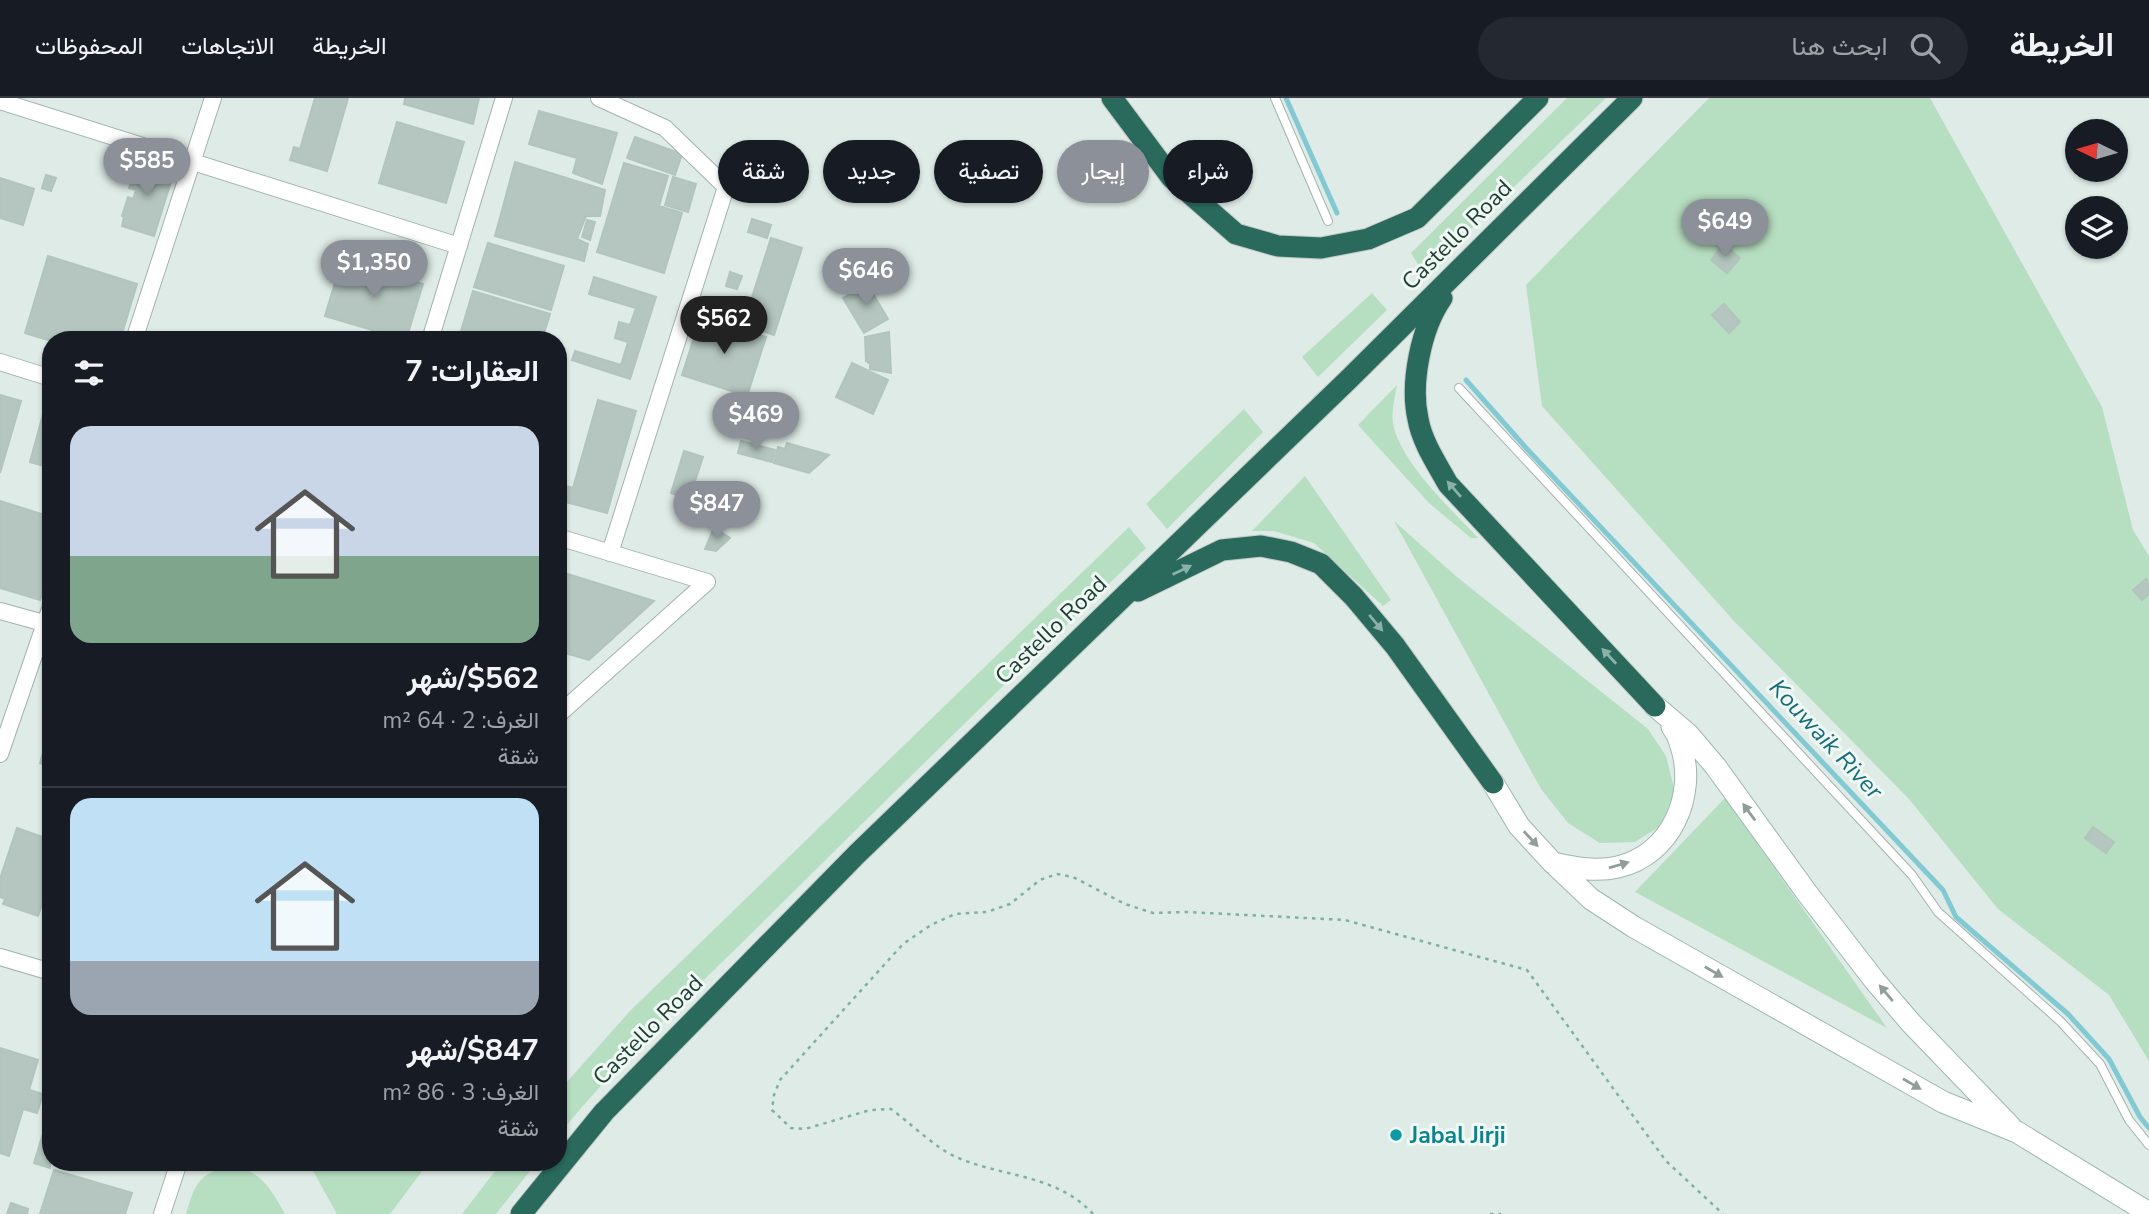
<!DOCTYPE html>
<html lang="ar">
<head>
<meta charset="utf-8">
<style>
  :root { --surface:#171b24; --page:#242831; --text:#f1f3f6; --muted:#9ea1a6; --line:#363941; --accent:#8c9099 }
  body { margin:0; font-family:"Nunito Sans",Vazirmatn,sans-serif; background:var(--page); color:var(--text); direction:rtl; height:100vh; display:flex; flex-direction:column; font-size:26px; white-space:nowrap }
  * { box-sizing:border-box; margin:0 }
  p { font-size:23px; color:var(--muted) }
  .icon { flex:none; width:38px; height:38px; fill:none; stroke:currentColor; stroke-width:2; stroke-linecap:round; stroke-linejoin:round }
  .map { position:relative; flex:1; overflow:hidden; direction:ltr }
  .sheet { position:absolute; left:42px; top:233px; width:525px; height:840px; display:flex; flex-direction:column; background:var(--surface); border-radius:28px; box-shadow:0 2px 5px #0004; direction:rtl }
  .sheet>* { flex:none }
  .top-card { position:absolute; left:588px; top:42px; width:665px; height:63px; direction:rtl; display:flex; gap:14px }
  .needle { width:46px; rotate:275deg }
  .controls { position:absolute; left:2065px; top:21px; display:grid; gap:14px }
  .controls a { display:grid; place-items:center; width:63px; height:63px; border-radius:50%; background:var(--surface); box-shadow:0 2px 5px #0004; font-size:35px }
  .price { position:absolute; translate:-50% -60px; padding:0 16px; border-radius:24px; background:var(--accent); color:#fff; font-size:23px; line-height:46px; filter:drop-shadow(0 2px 4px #0008) }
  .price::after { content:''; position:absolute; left:50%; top:42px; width:21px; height:16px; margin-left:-10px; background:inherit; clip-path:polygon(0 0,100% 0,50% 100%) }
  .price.current { background:#222; color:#fff }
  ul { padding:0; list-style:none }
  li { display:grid; align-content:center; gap:14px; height:371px; padding:0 28px }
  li+li { border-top:2px solid var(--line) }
  li span { display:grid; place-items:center; height:217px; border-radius:21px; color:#555 }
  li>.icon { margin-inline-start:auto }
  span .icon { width:126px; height:126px; fill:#fffc; stroke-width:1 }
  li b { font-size:30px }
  h2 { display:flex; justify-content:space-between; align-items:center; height:84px; padding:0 28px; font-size:30px }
  .chip { padding:0 24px; border-radius:32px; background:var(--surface); box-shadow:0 2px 5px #0004; font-size:24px; line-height:63px }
  .chip.current { background:var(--accent); color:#fff }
  header { display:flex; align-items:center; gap:42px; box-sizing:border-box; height:98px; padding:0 35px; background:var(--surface); border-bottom:2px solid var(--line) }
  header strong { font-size:33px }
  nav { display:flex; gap:38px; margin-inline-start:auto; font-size:24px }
  .search { width:490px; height:63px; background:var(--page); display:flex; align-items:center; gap:18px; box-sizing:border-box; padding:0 24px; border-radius:38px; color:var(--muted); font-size:26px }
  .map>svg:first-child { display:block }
  .green { fill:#b6dec0 }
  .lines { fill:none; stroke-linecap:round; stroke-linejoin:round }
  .stream { stroke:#83c9d4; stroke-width:5 }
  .building { fill:#b4c6bf; stroke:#b1c5bd; stroke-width:2 }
  .lane-casing { stroke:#a2b3ad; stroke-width:10 }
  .street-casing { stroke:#a2b3ad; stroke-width:18 }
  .secondary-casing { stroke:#9db8ae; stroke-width:23 }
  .highway-casing { stroke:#c0c8c6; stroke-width:23 }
  .path { stroke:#7eb1a0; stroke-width:2.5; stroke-dasharray:3.5 5; stroke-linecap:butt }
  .lane { stroke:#fff; stroke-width:8 }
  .street { stroke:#fff; stroke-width:16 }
  .secondary { stroke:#fff; stroke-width:21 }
  .highway { stroke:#296a5c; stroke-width:21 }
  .oneway { fill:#8cb1a8 }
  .oneway2 { fill:#8f9e9a }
  .culture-dot { fill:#0f9aa8; stroke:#f0f8f4; stroke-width:2.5 }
  .labels { text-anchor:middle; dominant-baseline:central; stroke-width:6; stroke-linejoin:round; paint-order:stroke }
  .street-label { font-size:23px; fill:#1f3c34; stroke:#f0f8f4 }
  .culture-label { font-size:23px; font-weight:bold; fill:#0d838f; stroke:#f0f8f4; text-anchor:start }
  .water-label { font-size:24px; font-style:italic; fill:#166c7b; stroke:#f0f8f4 }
</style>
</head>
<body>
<header>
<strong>الخريطة</strong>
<div class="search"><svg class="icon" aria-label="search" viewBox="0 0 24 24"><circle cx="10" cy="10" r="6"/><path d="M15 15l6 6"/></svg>ابحث هنا</div>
<nav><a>الخريطة</a><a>الاتجاهات</a><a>المحفوظات</a></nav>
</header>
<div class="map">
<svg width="2149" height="1116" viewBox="0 0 2149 1116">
  <rect width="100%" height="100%" fill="#dfebe6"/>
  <path class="green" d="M1567,0H1606L1424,176L1411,155Z
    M1709,0H1930L2102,309L2133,432L2149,458V963L2109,897L1998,811L1909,701L1733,522L1542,308L1526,187Z
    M1372,195L1387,212L1318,279L1302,259Z
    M1397,287C1395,299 1391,312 1393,325C1399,363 1452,412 1478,440H1471L1429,405L1358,327Z
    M1244,311L1263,334L1167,431L1146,406Z
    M1305,378L1391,502L1383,508L1314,445L1274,433H1252Z
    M1394,423L1457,479L1648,631L1666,658L1675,694L1660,728L1635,744L1600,745L1568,725L1541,691Z
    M1129,429L1146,450C1021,570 897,691 774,813C701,886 623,957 558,1038V994L630,913Z
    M1725,700L1887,930L1635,794Z
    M308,1064H429L390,1116H337Z
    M502,1064H537L496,1116H462Z
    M233,1066C262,1075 271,1091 285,1116H186C196,1082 199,1077 233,1066Z"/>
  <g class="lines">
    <path class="stream" d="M1286,0L1337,115
      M1466,282L1527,351L1943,792L1956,819L2068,916L2109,961L2140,1019L2149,1030"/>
  </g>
  <path class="building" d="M315,0H348L327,73L290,62L294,49L300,51Z
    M405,0H479L473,26L404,6Z
    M539,13L617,35L602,86L573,75L577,60L529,46Z
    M397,24L464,44L446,105L379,85Z
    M635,39L682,56L675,77L627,60Z
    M138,63L174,74L154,138L122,128L124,119L122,118L128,99L133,101L136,92L129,90Z
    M515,64L605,92L600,118H586L577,141L588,146L584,163L495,138Z
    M624,65L668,78L659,108L682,115L664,175L597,154Z
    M46,77L56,80L51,93L42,90Z
    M673,79L696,86L688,114L665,107Z
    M0,80L34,91L23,127L0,120Z
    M752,121L771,127L767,140L748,134Z
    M587,122L595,124L590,142L582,139Z
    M771,140L802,150L774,237L743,227Z
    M488,145L564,168L551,212L474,189Z
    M1723,146L1740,160L1727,175L1711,162Z
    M48,158L137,186L120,242H51V243L25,235Z
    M342,161L423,186L406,242L325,218Z
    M730,174L742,178L737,191L726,188Z
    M594,179L656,199L630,281L572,262L575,253L621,267L628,244L615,240L619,224L630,227L636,210L589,196Z
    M867,186L888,221L864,235L843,200Z
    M473,193L550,216L542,242H489L461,233Z
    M1724,206L1740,224L1729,235L1712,217Z
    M701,218L766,239L747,298L682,277Z
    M889,234L891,275L870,271V266L866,263L865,239Z
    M852,265L888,282L873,316L836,299Z
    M0,297L21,303L0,375Z
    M598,302L636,313L607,415L558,402V386L573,390Z
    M43,316L51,318V370L30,364Z
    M741,343L775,352L772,364L738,355Z
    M787,345L829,357L809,375L774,365L778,349L785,351Z
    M684,353L703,359L689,401L671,395Z
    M0,403L51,419V465L40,502L0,490Z
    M714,430L730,440L716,453L705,451Z
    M558,473L654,503L589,562L558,553Z
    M2146,481L2149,485V496L2142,502L2133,492Z
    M50,631H51V668L40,665Z
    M2093,729L2114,744L2106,755L2085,740Z
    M17,730L51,742V780L38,818L3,806L5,801L0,799V781Z
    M0,950L38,962L29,992L43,996L37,1015L23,1011L9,1058L0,1055Z
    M44,1032L51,1034L50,1070L34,1065Z
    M54,1072L132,1095L125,1116H40Z
    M11,1105L28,1111L27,1116H7Z"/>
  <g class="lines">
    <defs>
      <path id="lane" d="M1275,0L1328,123
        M1459,290L1912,777L1938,814L2060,923L2100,966L2129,1022L2149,1047"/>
      <path id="street" d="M599,0L665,30L726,89L610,455
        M0,3L459,148
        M134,242L213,0
        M430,242L504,0
        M0,264L51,280
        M558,439L707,484
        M0,513L51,527
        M558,617L707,484
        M0,656L51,508
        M0,859L51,874
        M162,1116L179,1064"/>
      <path id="secondary" d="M1655,608L1688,636L1716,669L1807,795L1875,883L1911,925L2010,1028
        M1493,685L1519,728L1552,764L1591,801L1634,829L1943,1004L2017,1034L2149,1115
        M1553,765C1575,770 1596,774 1618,769C1671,757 1697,697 1681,648C1679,641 1677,635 1672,629"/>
      <path id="highway" d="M1112,0L1171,79L1236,136L1278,148L1321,150L1368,141L1417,120L1538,0
        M1442,200C1421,230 1410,285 1418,321C1422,344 1437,366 1448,386L1655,608
        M1138,493L1222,452L1261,448L1291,454L1321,466L1354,499L1395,548L1493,685
        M521,1116L604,1014L857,756L1350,280L1632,0"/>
    </defs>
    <use href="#lane" class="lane-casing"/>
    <use href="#street" class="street-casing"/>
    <use href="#secondary" class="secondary-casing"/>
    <use href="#highway" class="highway-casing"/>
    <path class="path" d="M1093,1116C1057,1076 1001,1079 956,1059C937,1051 909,1024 891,1011L870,1012L805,1031L791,1030L772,1012L774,997L780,982L903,846L931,827L955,816L987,814L1010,806L1040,782L1057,776L1073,779L1125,806L1153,815L1187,814L1345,822L1527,872L1666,1063L1723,1116
      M1490,1116H1501"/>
    <use href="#lane" class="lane"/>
    <use href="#street" class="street"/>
    <use href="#secondary" class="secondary"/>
    <use href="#highway" class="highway"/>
  </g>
  <defs><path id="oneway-solid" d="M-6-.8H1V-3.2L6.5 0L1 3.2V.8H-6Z" transform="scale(1.75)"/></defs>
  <g class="oneway">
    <use href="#oneway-solid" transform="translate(1454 391) rotate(-131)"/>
    <use href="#oneway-solid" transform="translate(1182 472) rotate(-26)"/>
    <use href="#oneway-solid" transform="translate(1376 525) rotate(50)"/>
    <use href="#oneway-solid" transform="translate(1609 558) rotate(-133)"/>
  </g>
  <g class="oneway2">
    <use href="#oneway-solid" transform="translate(1749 714) rotate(-126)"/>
    <use href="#oneway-solid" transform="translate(1531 741) rotate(47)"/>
    <use href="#oneway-solid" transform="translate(1619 767) rotate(-16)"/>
    <use href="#oneway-solid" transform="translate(1714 874) rotate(30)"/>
    <use href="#oneway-solid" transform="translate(1886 895) rotate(-130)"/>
    <use href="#oneway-solid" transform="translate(1912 986) rotate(30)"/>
  </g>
  <circle class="culture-dot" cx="1396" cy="1037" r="7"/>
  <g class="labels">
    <g class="street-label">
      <text transform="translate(1457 137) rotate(-45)">Castello Road</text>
      <text transform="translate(1051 532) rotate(-44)">Castello Road</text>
      <text transform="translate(648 932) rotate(-45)">Castello Road</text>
    </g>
    <g class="culture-label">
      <text x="1410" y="1037">Jabal Jirji</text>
    </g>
    <g class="water-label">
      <text transform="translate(1826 641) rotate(47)">Kouwaik River</text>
    </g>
  </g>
</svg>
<div class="controls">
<a><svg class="needle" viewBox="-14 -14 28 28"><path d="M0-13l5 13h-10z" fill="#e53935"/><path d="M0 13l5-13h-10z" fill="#9ea1a6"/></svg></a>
<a><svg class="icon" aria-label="layers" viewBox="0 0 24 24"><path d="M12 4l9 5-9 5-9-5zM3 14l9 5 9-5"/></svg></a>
</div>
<b class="price" style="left:147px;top:100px">$585</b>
<b class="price" style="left:1725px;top:161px">$649</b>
<b class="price" style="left:374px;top:202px">$1,350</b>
<b class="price" style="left:866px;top:210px">$646</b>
<b class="price current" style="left:724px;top:258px">$562</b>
<b class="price" style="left:756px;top:354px">$469</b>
<b class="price" style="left:717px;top:443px">$847</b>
<div class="top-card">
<a class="chip">شراء</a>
<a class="chip current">إيجار</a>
<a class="chip">تصفية</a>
<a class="chip">جديد</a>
<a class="chip">شقة</a>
</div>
<section class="sheet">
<h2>العقارات: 7<svg class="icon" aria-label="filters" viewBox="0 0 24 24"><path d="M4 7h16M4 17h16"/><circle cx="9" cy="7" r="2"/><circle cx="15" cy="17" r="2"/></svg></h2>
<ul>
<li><span style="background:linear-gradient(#c9d6e8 60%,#7fa58c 0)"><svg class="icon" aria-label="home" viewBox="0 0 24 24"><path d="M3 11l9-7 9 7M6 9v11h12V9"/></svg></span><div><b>$562/شهر</b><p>الغرف: 2 · 64 m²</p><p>شقة</p></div></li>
<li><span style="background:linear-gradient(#bfe0f5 75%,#9aa5b1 0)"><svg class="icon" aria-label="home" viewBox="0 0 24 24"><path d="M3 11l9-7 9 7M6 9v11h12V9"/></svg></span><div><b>$847/شهر</b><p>الغرف: 3 · 86 m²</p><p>شقة</p></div></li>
</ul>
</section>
</div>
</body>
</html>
